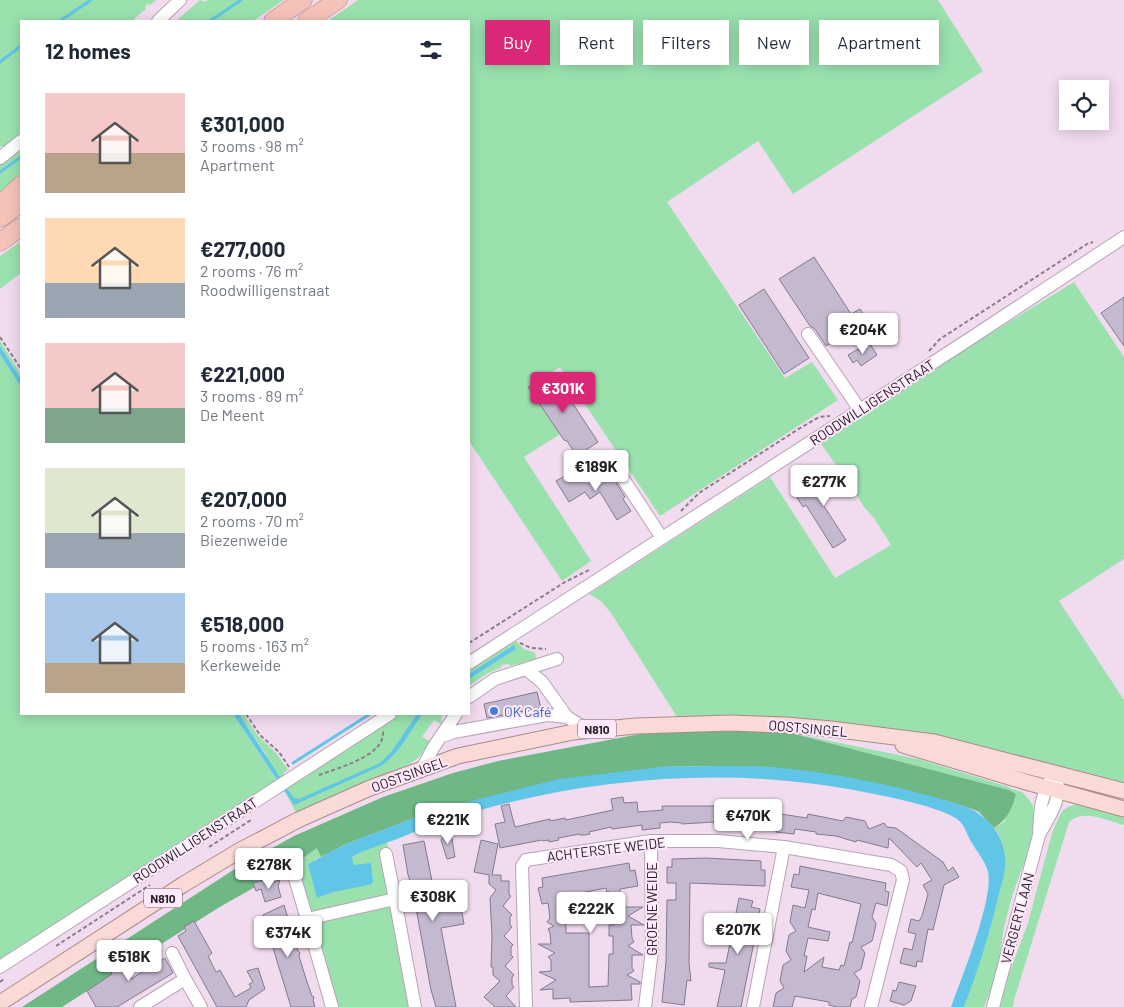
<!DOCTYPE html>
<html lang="en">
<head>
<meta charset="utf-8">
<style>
  :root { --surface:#fff; --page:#f2f2f3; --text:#1f2937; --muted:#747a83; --accent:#db2777 }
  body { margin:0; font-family:Barlow,sans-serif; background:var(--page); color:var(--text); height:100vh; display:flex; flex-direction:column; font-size:19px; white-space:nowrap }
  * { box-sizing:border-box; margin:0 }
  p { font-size:16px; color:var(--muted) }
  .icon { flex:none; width:28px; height:28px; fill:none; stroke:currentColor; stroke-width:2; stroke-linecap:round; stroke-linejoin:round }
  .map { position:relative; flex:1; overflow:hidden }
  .sheet { position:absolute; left:20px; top:20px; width:450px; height:695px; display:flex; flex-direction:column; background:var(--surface); border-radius:0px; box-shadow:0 2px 12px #0003 }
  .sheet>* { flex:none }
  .banner { position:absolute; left:485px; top:20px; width:475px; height:45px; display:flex; gap:10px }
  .buttons { position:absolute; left:1059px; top:80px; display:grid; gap:10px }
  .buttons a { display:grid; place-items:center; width:50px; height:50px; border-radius:0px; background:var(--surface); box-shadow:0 2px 12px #0003; font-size:25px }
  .price { position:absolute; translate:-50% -42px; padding:0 11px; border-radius:5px; background:#fff; color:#222; font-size:16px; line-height:32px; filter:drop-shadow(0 1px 2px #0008) }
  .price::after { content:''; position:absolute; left:50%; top:30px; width:15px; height:11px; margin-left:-8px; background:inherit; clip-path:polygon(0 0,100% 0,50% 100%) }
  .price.active { background:var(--accent); color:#fff }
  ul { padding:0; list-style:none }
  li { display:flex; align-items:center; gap:15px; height:125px; padding:0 25px }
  li span { display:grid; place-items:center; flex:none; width:140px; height:100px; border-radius:0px; color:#555 }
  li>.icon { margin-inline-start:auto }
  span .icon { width:60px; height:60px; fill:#fffc; stroke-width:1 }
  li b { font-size:21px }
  h2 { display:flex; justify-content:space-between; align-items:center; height:60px; padding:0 25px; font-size:21px }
  .chip { padding:0 18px; border-radius:0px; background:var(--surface); box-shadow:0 2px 12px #0003; font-size:18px; line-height:45px }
  .chip.active { background:var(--accent); color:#fff }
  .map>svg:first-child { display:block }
  .green { fill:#9ae1ae }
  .forest { fill:#6fb885 }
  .water { fill:#60c5e7 }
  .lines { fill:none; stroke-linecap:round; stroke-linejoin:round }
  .stream { stroke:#60c5e7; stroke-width:3 }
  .building { fill:#c4b9cf; stroke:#84798e; fill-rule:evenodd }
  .minor-casing { stroke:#b6a3b5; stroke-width:14 }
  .major-casing { stroke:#ad8986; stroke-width:17 }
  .highway-casing { stroke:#ad8986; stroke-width:19 }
  .path { stroke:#8b7d89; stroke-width:2; stroke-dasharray:4 2.5; stroke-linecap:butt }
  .minor { stroke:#fff; stroke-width:12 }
  .major { stroke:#f9dad6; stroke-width:15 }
  .highway { stroke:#f5c2ba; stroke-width:18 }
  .shop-dot { fill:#3f7fe0; stroke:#fee9fc; stroke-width:2 }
  .labels { text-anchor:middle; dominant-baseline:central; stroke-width:4; stroke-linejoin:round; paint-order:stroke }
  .shield { fill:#fee9fc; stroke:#685c66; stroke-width:1 }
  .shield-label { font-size:12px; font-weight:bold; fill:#272026 }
  .street-label { font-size:14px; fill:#272026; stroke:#fee9fc }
  .shop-label { font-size:14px; fill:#366cbe; stroke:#fee9fc; text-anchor:start }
</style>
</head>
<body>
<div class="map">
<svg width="1124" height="1007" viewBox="0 0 1124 1007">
  <rect width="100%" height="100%" fill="#f1dcef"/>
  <path class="green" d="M0,0H156L150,5L148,4L145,7L146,9L134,19L137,21H21V138L5,150L2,146L0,147Z
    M200,0L205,2L208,0H284L253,21H176Z
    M358,0H938L983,71L793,194L758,141L667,202L785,378L812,362L838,400L660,516L560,367L529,387L560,434L524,457L591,561L562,581L469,441V21H328Z
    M21,144V181L0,199V162Z
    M21,241V273L0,289V256Z
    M1074,282L1124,357V559L1059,601L1124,700V784L1043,767L720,717H677L611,613L601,601L589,594L770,477L835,578L891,545L874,518L864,507L850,484L821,444L967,348Z
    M0,341L21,374V379L0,346Z
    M0,354L21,387V714H233L278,781L265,753L239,714H243L259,737L277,754L288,770L283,773L286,778L0,961Z
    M514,639L524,649L535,653L536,659L510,666L509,664L501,665L502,667L488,673L469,686V667Z
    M396,714H442L441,716L442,725L434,720L422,737L431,742L419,757L410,764L297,814L282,787Z
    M787,732L918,759L1009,787V788L1022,792L1028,798L1033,806L1034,818L1030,848L1013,893L1004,927L998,970L984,1007H964L997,903L1005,863L998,833L994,828L1004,822L1016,794L1009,790Z
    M1077,804H1087L1124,812V825C1108,821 1083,808 1069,822L1014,1000L1013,1007H1000L1006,982L1028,923L1052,833L1059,817L1063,810L1070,806Z
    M387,842L389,850V898L315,913C303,905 300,877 297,863L317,848L321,857L314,860L317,898L334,892L354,865L352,857L367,849Z
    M390,907L411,1007H339L315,931L316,926C330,914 371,908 390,907Z"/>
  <path class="forest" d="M716,729L787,732L1009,790L1016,794C1012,809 1007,820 994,828L979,812L967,807L947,801L834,776L769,767L715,766L661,767L412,819L346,844L321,857L317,848L292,866L218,908L62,1007H22L241,865L294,836L383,797L453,773L498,761L656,731Z"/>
  <path class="water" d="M0,346L21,379V387L0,354Z
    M514,645L516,649L469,679V674Z
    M233,714H239L281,779L278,781Z
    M417,714H422C410,732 399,754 381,766L294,805L283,788L285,786L294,798L299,799L380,763L392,751Z
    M715,766C733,766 751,766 769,767C835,772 904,787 967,807C988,817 1002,833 1005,856C1007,868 1002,882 999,894C990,932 978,970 964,1007H951C961,979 994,899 988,872C986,862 977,852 972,843C967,836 965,824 957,819C942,808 894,798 874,794C723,761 545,779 402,837C385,844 368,848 352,857L354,865L371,863L373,882L372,884L334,892L317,898L308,864L346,844L412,819L459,804L559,779L661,767Z"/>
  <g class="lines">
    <path class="stream" d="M60,21L91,0
      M210,21L241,0
      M0,62L21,46
      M0,172L21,157
      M293,763L370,714"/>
  </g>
  <path class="building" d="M814,257L851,314L860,309L867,320L826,346L815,329L810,326L779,279Z
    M764,289L809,358L784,374L739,305Z
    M1124,297V346L1101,313Z
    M870,344L877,355L861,366L857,360L853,363L848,355L858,349L859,351Z
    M552,372L598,442L577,456L567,441L564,440L528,387Z
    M840,469L846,478L818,497L846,540L833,548L806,505L803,507L796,496Z
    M570,473L575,481L585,474L591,485L610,473L625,497L623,499L631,511L617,520L600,492L590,499L585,492L569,502L556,481Z
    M537,692L541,708L487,718L484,704Z
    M623,797L624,803L637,802L638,812L663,810L662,806H775L774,813L807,818L808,814L843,821L846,817L865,821L869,829L884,823L887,827L896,828L943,862L948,871L953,867L959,877L944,885L933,930L928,929L922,962L917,961L916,967L900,963L904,948L912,950L916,934L908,932L911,919L919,921L922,916L928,894L923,885L932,880L921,863L917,867L889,838L888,848L857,840L856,842L836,836L816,834V832L795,829L794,834L776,832V827L769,826L770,824L723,822V824H714V822L682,824V823L671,822L660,823V828L642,830V825L612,829L611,827L589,832L590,834L585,835H580V834L558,838L559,840L549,842V840L543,841L542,840L500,848L495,824L505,822L501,806L509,804L515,827L550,819V821L565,818L566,820L613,810L611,799Z
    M450,827L455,857L447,859L441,840Z
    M481,840L498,844L492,875H501V881H509V895L511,896L503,906L512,915L510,917V925L512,927L504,936L513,945L511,947V955L513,957L505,966L514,975L512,977V985L514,987L506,996L516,1007H495L484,997L500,981L493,975V967H491L492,936L490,898L496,890L489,884V875L474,872Z
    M424,841L433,886L440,885L443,898L459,895L464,924L441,928L456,1007H436L431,990L412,886L408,875L403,845Z
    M706,858L761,861V870H765V886L690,883L689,963L691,981L687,980L684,1005L662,1002L666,962L667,900H676V883H667V867H672V859Z
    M629,863L630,871L635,870L638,886L620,889V907H643L628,916L644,925H631L632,938L634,942L628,946L643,955H632V968L634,971L627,975L640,982V984H631L632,1000L570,1002V998L553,999V989L540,990L556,980L539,972L551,971V960L548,957L555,953L538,944H551L550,933L548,929L554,926L547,922L550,918L548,903L542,904L538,888L543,887L542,878ZM606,888L607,892H610L609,908L614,925H609V936H613V954H609L608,986L589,987V933H566V916H572L571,895Z
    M800,866L886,883L885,891L889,892L887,906L876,903L872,917L876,923L875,929L872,941L861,947L865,953L861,969L854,973L860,981L856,997L852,999L850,1007H837L829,1005V1002L795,996L792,1007H773L776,993L784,988L780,981L783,965L791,960L786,951L789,935L796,931L790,922L793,905L805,908L809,890L791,887L794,874L799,875ZM818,893L861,904L852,943L850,942L844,966L841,965L839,970L822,967L824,957L804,972L807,956H804L808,938L828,941L830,932L808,927L812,909L815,910Z
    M264,880L265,884L280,880L278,886L281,897L265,902L261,889L256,891L253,883Z
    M739,898L753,901L751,907L760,909L754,942L741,1007H717L725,970L709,967V963H726Z
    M284,905L298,951L300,953L299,956L307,982L312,996L314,997L313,1000L315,1007H291L263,915Z
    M194,921L212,953L208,956L216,972L220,970L235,997L251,988L249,984L253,982L247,971L258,968L265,989L249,1000L246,1007H217L178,936L186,931L184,927Z
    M153,947L162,960L165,958L173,973L117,1007H96L87,991L112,974L111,972L121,965L131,979L150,967L142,955Z
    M899,982L916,986L911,1001L904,1005L890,1001L893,990L896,991Z"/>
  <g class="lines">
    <defs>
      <path id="minor" d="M158,21L180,0
        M0,158L21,141
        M808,334L860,410
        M616,468L662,538
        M469,663L968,340L1124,237
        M526,669L542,682L567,717L588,730
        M469,697L495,679L557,659
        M440,737L454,732L547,715L567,717
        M422,769L433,748L456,714
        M1040,833C1049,817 1061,800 1057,782
        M386,854L395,899
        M294,875L307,919
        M172,953L185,979
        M0,967L390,714
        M140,1007L185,979L201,1007
        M332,1007L307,919L395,899L415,1007
        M526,1007L522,866L526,860L651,841H718L784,847L891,865L901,871L903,880L871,1007
        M645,1007L652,950L651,841
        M753,1007L784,847
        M993,1007L1039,835C1040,809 1040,795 1055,773"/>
      <path id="major" d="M903,745L1026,782L1124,809
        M0,1003L184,884L239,851L298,820L370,788L458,756L573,732L636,726L730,723L786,725L831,729L934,742L1124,791"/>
      <path id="highway" d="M273,21L303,0
        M307,21L338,0
        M0,205L21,185
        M0,218L21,203
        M0,242L21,227"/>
    </defs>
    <use href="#minor" class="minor-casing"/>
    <use href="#major" class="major-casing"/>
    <use href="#highway" class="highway-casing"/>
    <path class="path" d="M0,337L21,369
      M929,351L940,339L1087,244L1093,242
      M681,511L699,493L797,430L819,417L830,416
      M469,643L565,582L589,570
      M520,643L531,648L546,649
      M246,714L260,735L279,752L289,767
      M319,775C337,768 386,756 383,731
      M209,847L251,820
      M56,946L150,885
      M0,982L5,978"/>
    <use href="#minor" class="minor"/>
    <use href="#major" class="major"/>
    <use href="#highway" class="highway"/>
  </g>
  <circle class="shop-dot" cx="494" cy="711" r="5"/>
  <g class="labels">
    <g class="shield">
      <rect x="578" y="719.5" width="38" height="19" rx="4"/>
      <rect x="144" y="888.5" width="38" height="19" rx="4"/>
    </g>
    <g class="shield-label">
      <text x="597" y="729">N810</text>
      <text x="163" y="898">N810</text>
    </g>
    <g class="street-label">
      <text transform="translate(872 402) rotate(-33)">ROODWILLIGENSTRAAT</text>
      <text transform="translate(808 728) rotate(5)">OOSTSINGEL</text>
      <text transform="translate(409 774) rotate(-20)">OOSTSINGEL</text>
      <text transform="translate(195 840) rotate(-33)">ROODWILLIGENSTRAAT</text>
      <text transform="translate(606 849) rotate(-7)">ACHTERSTE WEIDE</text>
      <text transform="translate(651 909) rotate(-90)">GROENEWEIDE</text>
      <text transform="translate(1017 918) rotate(-75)">VERGERTLAAN</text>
    </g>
    <g class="shop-label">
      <text x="504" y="711">OK Café</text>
    </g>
  </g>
</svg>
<div class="buttons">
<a><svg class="icon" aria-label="locate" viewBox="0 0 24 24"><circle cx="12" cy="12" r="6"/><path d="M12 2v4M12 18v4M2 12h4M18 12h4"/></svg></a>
</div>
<b class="price" style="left:863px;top:355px">€204K</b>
<b class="price active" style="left:563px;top:414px">€301K</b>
<b class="price" style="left:596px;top:492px">€189K</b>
<b class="price" style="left:824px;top:507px">€277K</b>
<b class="price" style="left:748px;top:841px">€470K</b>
<b class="price" style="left:448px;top:845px">€221K</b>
<b class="price" style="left:269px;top:890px">€278K</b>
<b class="price" style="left:433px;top:922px">€308K</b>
<b class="price" style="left:591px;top:934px">€222K</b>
<b class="price" style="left:738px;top:955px">€207K</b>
<b class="price" style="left:288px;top:958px">€374K</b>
<b class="price" style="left:129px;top:982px">€518K</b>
<div class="banner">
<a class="chip active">Buy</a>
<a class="chip">Rent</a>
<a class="chip">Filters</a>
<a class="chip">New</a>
<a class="chip">Apartment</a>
</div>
<section class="sheet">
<h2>12 homes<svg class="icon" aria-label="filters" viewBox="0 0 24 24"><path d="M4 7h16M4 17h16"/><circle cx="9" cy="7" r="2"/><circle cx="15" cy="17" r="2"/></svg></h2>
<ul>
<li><span style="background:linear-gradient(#f6c9c9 60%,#b9a48a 0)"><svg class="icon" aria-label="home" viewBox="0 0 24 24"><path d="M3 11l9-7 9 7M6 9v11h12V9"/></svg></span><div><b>€301,000</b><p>3 rooms · 98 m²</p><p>Apartment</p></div></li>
<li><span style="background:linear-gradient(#ffd9b3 65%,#9aa5b1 0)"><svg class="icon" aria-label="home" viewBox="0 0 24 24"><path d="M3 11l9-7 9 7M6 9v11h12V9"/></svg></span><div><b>€277,000</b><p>2 rooms · 76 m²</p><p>Roodwilligenstraat</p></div></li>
<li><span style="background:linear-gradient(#f6c9c9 65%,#7fa58c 0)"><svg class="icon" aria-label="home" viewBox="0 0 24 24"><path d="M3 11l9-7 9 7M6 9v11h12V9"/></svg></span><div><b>€221,000</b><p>3 rooms · 89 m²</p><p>De Meent</p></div></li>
<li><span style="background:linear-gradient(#dfe7d0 65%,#9aa5b1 0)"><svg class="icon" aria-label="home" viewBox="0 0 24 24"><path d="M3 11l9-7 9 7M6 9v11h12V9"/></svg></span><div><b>€207,000</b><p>2 rooms · 70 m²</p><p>Biezenweide</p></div></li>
<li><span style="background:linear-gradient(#a9c7e8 70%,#b9a48a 0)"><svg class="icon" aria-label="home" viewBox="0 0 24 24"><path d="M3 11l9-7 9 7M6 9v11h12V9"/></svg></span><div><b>€518,000</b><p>5 rooms · 163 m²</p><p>Kerkeweide</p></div></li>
</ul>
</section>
</div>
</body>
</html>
